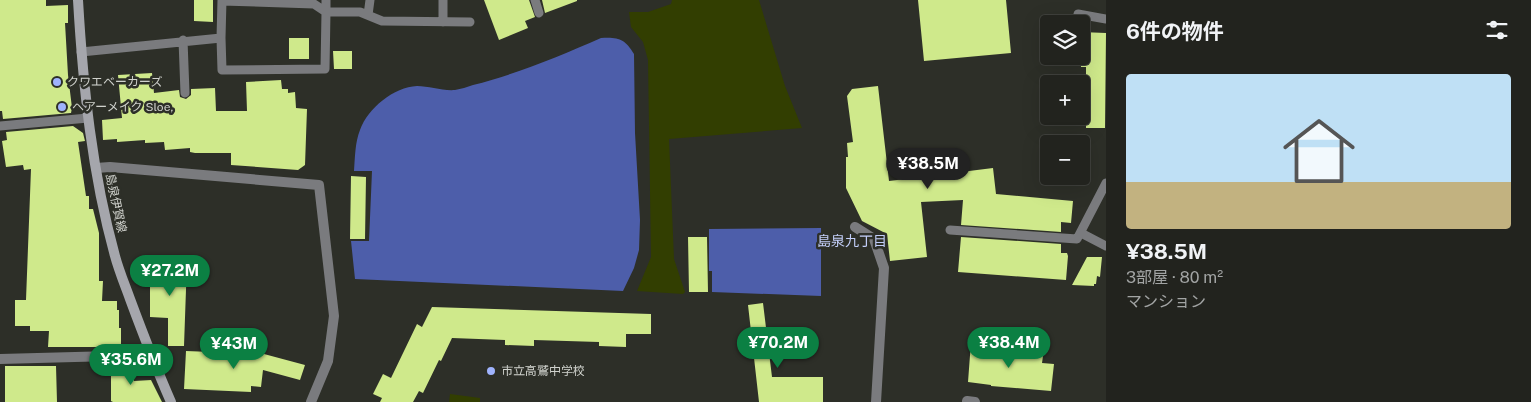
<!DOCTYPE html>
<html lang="ja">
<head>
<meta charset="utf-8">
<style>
  :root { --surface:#22231e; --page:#2a2b27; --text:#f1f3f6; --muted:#a2a4a4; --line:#3f403c; --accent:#0b8043 }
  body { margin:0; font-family:"Public Sans","Noto Sans JP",sans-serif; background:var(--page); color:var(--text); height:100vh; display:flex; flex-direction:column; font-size:19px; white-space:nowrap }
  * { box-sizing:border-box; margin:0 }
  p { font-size:16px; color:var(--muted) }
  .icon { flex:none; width:28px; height:28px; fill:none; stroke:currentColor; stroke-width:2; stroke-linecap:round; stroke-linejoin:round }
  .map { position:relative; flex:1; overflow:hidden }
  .sheet { display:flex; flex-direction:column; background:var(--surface); width:425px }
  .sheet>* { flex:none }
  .tools { position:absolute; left:1040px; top:15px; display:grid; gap:10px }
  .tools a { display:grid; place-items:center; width:50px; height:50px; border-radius:5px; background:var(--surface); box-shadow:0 5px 20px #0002,0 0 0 1px var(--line); font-size:25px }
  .price { position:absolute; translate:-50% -42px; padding:0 11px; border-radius:18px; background:var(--accent); color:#fff; font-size:16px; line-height:32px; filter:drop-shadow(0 1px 2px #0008) }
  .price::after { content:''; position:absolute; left:50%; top:30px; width:15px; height:11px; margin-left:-8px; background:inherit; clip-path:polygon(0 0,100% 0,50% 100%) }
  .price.selected { background:#222; color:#fff }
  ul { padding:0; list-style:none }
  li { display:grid; align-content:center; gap:10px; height:265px; padding:0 20px }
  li+li { border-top:1px solid var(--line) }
  li span { display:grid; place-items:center; height:155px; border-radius:5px; color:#555 }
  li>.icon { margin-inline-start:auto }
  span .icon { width:90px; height:90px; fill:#fffc; stroke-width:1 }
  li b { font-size:21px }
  h2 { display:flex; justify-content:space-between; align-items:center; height:60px; padding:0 20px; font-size:21px }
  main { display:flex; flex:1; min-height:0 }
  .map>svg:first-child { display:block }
  .green { fill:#323e01 }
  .water { fill:#4d5eaa }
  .building { fill:#cfe98b }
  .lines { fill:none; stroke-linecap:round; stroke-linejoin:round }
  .service { stroke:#7a7b7e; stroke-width:9 }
  .minor { stroke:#7a7b7e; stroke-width:10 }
  .secondary { stroke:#a5a6ac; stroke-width:10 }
  .poi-dot { fill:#9fb3fd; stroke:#2d2f28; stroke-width:2 }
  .labels { text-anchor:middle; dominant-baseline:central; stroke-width:5; stroke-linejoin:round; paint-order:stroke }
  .poi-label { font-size:12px; fill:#d0d2cd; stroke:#2d2f28; text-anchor:start }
  .street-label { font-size:12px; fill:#d0d2cd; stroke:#2d2f28 }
  .neighbourhood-label { font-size:14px; fill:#c2cef8; stroke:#2d2f28 }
</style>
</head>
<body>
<main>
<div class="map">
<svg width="1106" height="402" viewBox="0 0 1106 402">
  <rect width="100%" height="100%" fill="#2d2f28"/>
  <path class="green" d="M672,0H759L785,86L802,128L669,139L674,259L685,292L683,294L637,291L651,257L648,60L643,42L631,27L629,12H648L671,4Z
    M450,394L480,398V402H449Z"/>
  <path class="water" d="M601,38C619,37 625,39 634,54L635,133L640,220L639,250L634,268L623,291L355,279L351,241H369L372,171H354C355,158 355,142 360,130C368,108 394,87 417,86C429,86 442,91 455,90C461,89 467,87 473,85C517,74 560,56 601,38Z
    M821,228V296L712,292V271H709V229Z"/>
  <path class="building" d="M0,0H46V6L68,5V23H65L68,75L72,108L71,113L3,119L2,111H0Z
    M194,0H213V22L194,21Z
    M484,0H529L535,17L525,21L528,28L499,40Z
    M542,0H577V1L545,13Z
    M918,0H1006L1011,53L924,61Z
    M1081,32L1106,33L1105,128H1086V67H1081Z
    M289,38H309V59H289Z
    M333,51H352V69H334Z
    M152,73L154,93L179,90L180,97L186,99L191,95V89L215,88L216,111H247L246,82L281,80L282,89H288V93L295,92L296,108L307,109L305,165L298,170L231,165V153H195L190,152V148L165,150L164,142L145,143V140L117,142V139L103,140L102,120L122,118L118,75Z
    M878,86L889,181L993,168L996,194L1073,201L1071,223L1061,222V232L961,225L963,200L921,202L927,257L890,261L887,234L862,221L846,188V157H848L847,143L853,142L847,96L852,89Z
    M73,126L83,133L85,141L78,142L86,196H89V209H93L99,233V281H103L102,301H117V310H119V328H121V347H48L49,331H30V326H15V300H26L31,169L24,170L23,165L6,167L2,141L7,140L6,132Z
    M351,176L366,177L365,239H350Z
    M688,237H707L708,292H689Z
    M961,237L1061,244V253H1067L1068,256L1066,280L958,272Z
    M1087,257H1102L1100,277L1097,276L1096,284H1094V286L1072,285Z
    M150,260L187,261L184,346H168V318L150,317Z
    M763,303L772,377H823V402H759L748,305Z
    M432,307L651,314V334H626V347L599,346V342L534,340V346L505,345V340L452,338L441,361L439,360L423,393L419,391L413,402H380L382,398L373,394L383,374L391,378L417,324L422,327Z
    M971,342L990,343V351L1043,356L1042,363L1054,364L1051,391L991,386V385L968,382Z
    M186,351L264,354L305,365L300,380L263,370L261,387L251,386V392L184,389Z
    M111,364H132L134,381L151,380L162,402H113L111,401Z
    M5,366H56L57,402H5Z"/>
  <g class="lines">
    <path class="service" d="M535,0L539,13
      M222,1L314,4L326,12V0
      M1078,14L1106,19
      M368,15L370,0
      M443,22V0
      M221,38L222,0
      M183,40L185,93
      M81,52L221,38L222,70L325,69L326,12H360L382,21L470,22
      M0,126L88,118
      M950,230L1077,239L1106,183
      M1081,233L1106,246"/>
    <path class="minor" d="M96,168L110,167L319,185L334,316L328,361L311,402
      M855,227L874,239L884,268L876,402
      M0,359L150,355
      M967,401L975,402"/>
    <path class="secondary" d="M78,0C83,86 92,173 115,256C119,271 125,285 130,299C143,334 156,368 171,402"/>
  </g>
  <g class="poi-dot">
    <circle cx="57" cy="82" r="5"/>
    <circle cx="62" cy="107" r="5"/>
    <circle cx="491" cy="371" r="5"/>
  </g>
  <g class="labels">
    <g class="poi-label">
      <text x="67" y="82">クワエベーカーズ</text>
      <text x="72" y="107">ヘアーメイク Sloe,</text>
      <text x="501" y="371">市立高鷲中学校</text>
    </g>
    <g class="street-label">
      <text transform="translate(116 203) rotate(78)">島泉伊賀線</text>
    </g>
    <g class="neighbourhood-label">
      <text x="852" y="241">島泉九丁目</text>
    </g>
  </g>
</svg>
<div class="tools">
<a><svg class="icon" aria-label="layers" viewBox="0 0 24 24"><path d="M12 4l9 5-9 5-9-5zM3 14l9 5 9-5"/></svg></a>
<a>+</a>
<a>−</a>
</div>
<b class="price selected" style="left:928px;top:190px">¥38.5M</b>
<b class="price" style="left:170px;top:297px">¥27.2M</b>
<b class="price" style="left:778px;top:369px">¥70.2M</b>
<b class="price" style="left:1009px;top:369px">¥38.4M</b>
<b class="price" style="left:234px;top:370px">¥43M</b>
<b class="price" style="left:131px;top:386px">¥35.6M</b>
</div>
<section class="sheet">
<h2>6件の物件<svg class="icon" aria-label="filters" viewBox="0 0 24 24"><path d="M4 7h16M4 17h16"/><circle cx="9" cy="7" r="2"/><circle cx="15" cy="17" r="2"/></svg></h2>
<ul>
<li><span style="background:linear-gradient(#bfe0f5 70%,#c2b280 0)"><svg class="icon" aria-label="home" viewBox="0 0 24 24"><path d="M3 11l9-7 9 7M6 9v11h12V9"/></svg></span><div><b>¥38.5M</b><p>3部屋 · 80 m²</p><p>マンション</p></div></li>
</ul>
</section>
</main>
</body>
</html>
